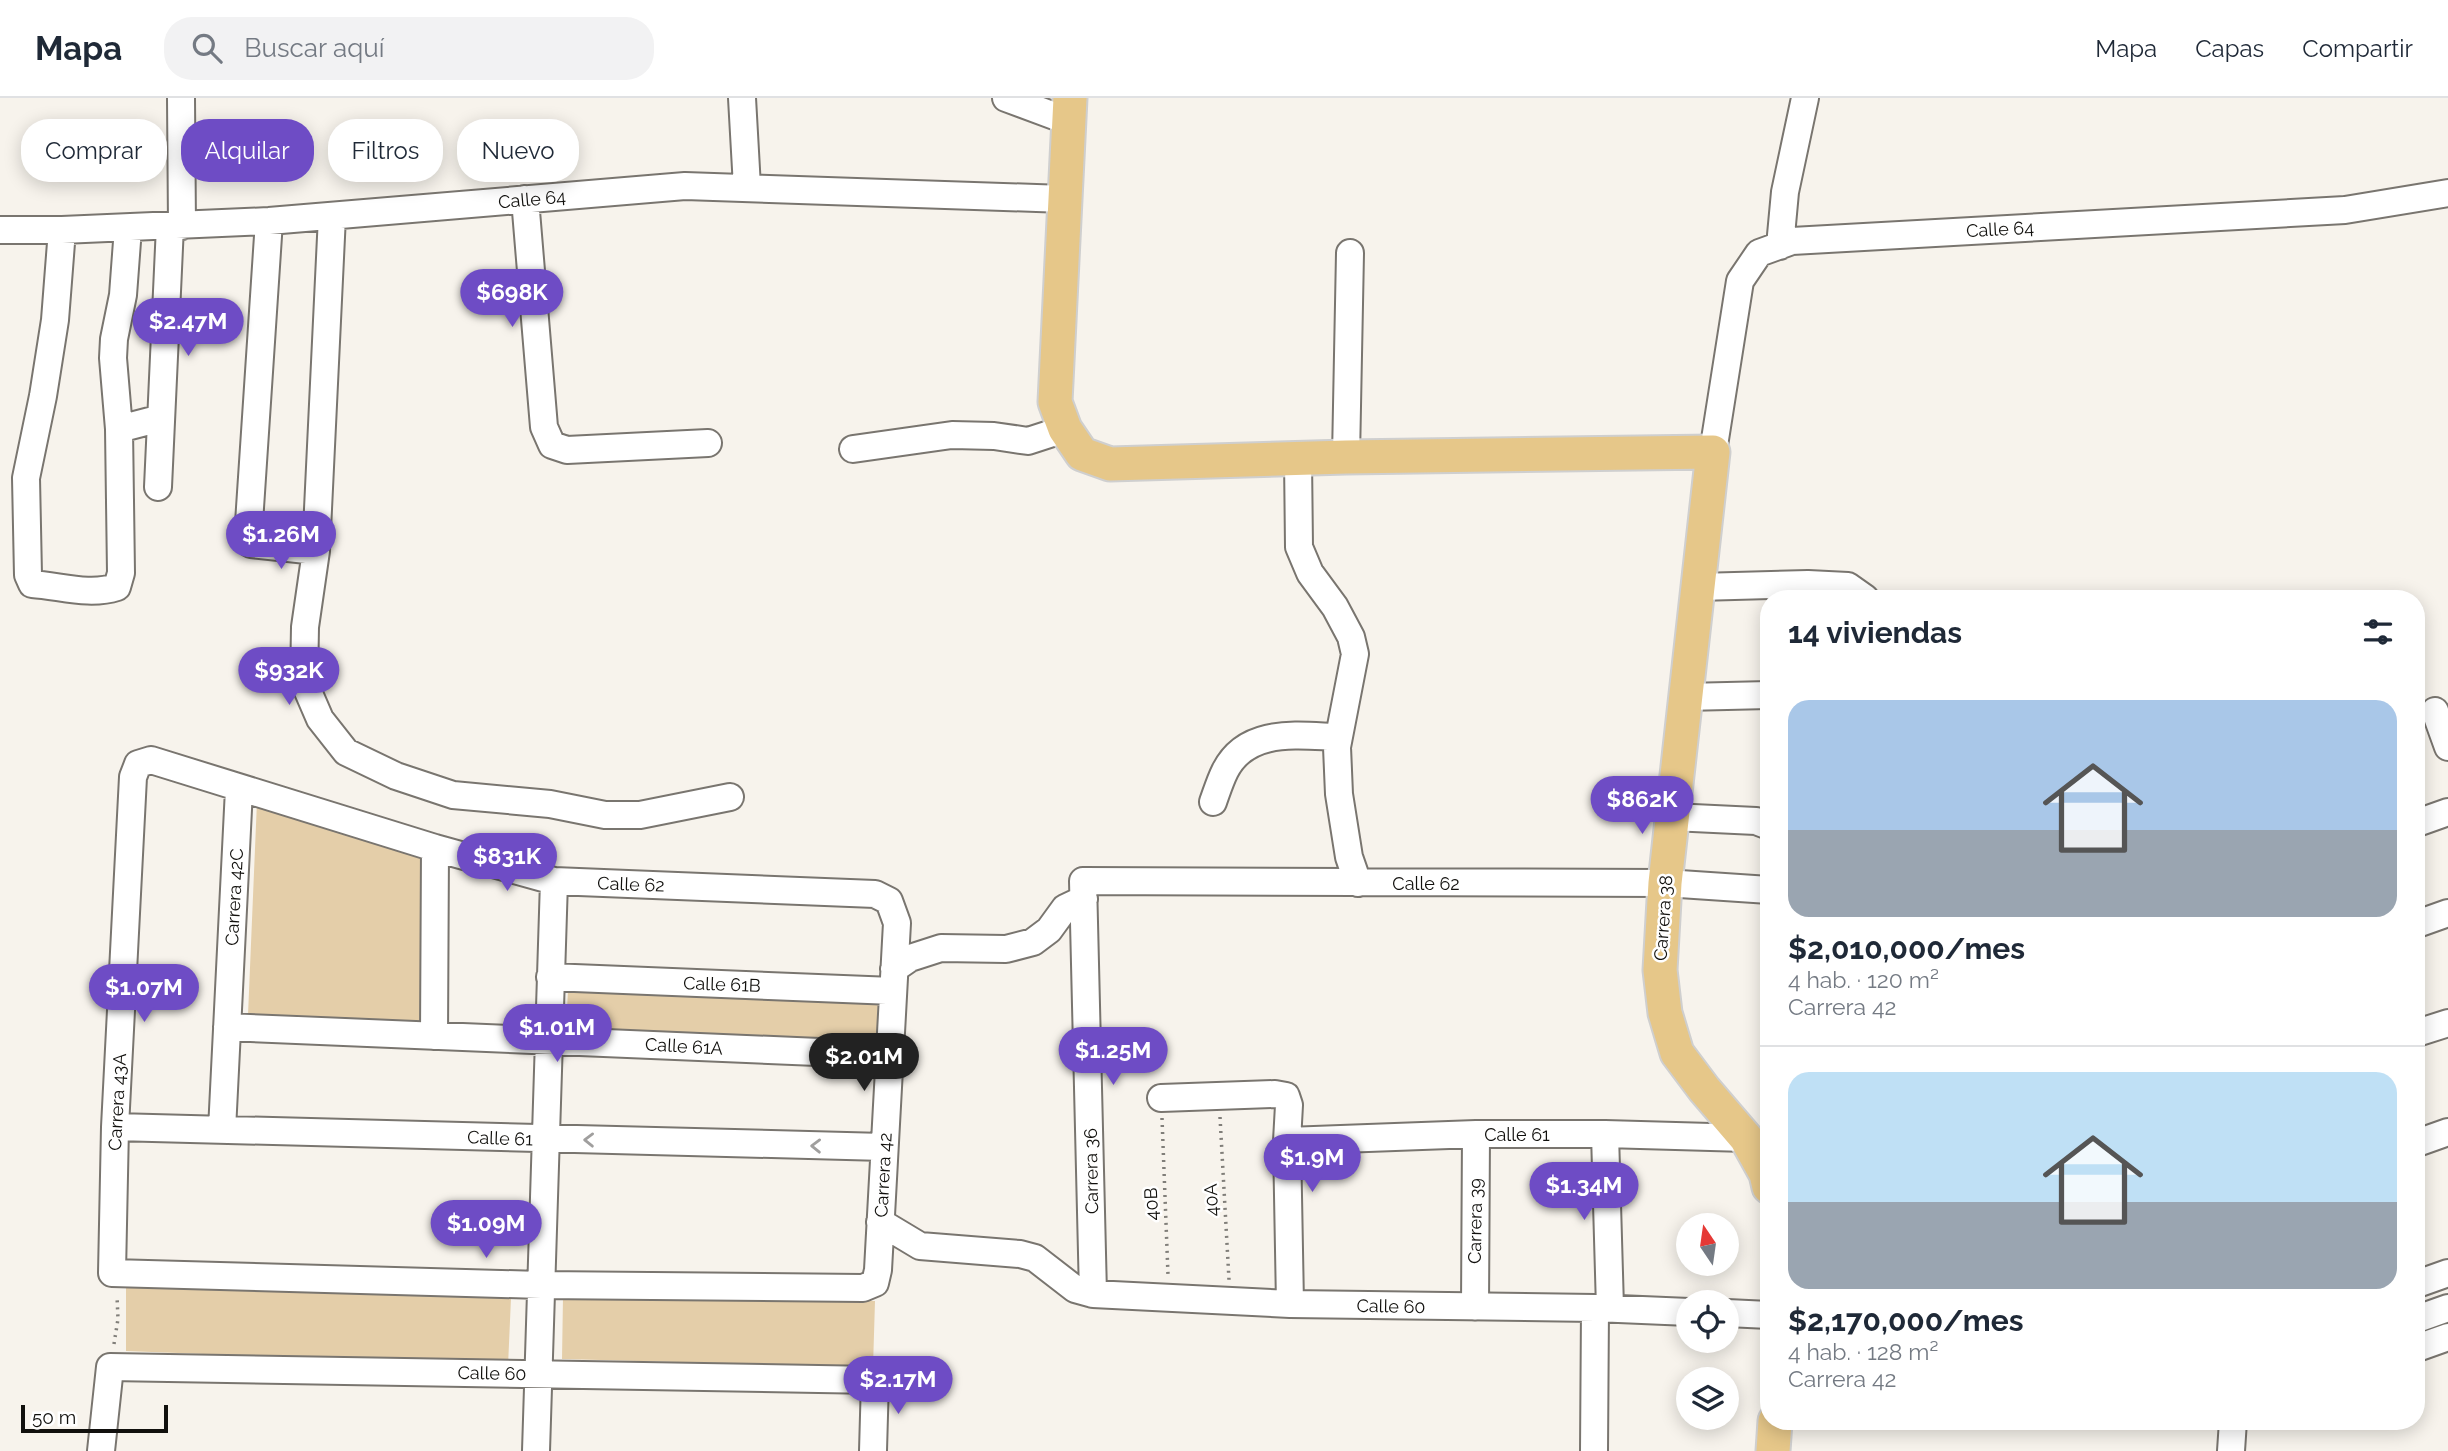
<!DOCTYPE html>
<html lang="es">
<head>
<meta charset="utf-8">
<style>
  :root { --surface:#fff; --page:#f2f2f3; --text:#1f2937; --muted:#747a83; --line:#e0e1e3; --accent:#6e4cc5 }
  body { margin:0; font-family:Raleway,sans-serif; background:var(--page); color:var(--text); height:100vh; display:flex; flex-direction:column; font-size:26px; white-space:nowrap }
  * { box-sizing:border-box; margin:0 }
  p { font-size:23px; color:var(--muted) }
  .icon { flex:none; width:38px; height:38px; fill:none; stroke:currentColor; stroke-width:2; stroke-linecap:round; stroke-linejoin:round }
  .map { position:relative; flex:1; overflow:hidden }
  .drawer { position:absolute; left:1760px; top:492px; width:665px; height:840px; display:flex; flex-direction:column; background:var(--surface); border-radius:28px; box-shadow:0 4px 18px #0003 }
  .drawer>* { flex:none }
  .hud { position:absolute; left:21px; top:21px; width:665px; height:63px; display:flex; gap:14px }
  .needle { width:46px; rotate:347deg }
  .buttons { position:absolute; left:1676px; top:1115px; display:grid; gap:14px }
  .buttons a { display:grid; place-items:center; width:63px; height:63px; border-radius:50%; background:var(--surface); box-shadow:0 4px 18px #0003; font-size:35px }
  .scale { position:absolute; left:21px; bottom:18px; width:147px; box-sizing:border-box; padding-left:7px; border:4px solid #11100d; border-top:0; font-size:19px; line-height:24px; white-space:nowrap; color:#11100d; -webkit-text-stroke:5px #fff; paint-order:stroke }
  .price { position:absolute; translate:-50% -60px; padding:0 16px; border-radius:24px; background:var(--accent); color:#fff; font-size:23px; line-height:46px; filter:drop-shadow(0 2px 4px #0008) }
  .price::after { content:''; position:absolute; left:50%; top:42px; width:21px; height:16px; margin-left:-10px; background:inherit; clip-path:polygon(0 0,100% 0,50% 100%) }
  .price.current { background:#222; color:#fff }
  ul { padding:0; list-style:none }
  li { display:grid; align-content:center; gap:14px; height:371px; padding:0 28px }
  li+li { border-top:2px solid var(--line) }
  li span { display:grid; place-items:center; height:217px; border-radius:21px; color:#555 }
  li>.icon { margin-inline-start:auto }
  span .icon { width:126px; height:126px; fill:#fffc; stroke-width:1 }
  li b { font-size:30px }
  h2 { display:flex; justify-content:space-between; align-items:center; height:84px; padding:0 28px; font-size:30px }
  .pill { padding:0 24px; border-radius:28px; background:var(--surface); box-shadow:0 4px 18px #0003; font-size:24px; line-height:63px }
  .pill.current { background:var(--accent); color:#fff }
  header { display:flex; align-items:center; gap:42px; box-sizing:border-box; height:98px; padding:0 35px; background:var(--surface); border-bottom:2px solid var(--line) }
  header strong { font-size:33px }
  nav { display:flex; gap:38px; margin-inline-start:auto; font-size:24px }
  .search { width:490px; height:63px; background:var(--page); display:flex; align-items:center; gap:18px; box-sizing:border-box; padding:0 24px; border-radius:28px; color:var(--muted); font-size:26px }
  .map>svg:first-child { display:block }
  .green { fill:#e4cea9 }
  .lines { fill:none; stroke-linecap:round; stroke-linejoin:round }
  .minor-casing { stroke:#79756f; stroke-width:30 }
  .major-casing { stroke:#cfcfcf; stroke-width:37 }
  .path { stroke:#807e79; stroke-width:3.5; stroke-dasharray:2 5; stroke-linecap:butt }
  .minor { stroke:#fff; stroke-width:26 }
  .major { stroke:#e6c789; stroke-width:33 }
  .oneway { stroke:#a09f9e }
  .labels { text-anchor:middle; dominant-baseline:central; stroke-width:5; stroke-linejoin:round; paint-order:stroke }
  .street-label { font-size:18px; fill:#11100d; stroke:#fff }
</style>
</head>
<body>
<header>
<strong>Mapa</strong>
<div class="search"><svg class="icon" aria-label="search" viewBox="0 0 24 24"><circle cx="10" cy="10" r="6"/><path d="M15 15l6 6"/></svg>Buscar aquí</div>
<nav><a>Mapa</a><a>Capas</a><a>Compartir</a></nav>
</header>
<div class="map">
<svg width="2448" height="1353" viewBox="0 0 2448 1353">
  <rect width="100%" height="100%" fill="#f7f3ec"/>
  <path class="green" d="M257,703L426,755L421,924L248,917Z
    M568,892L878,904L877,944L566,932Z
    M126,1184L511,1200L508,1268L126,1253Z
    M563,1199L875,1203L873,1269L562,1261Z"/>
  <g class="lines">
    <defs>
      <path id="minor" d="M181,0L182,128
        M742,0L747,89
        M1006,0L1068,23
        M525,101L544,329L552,347L567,352L708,345
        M332,118L316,453L305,529L304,584L320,621L346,654L396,678L453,697L550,706L605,717H640L730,699
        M269,123L248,440L251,446L316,453
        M128,130L123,197L114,241L113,260L119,331L161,320
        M0,132H62L269,123L685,88L1064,101
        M62,132L55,222L43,298L26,380L28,477L32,486C61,488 89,498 117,489L121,475L119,331
        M1780,148L1785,94L1805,0
        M853,351L952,337L994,338L1028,343L1065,331
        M1713,354L1740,183L1759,155L1792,143L2345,112L2448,95
        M1346,359L1350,155
        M1298,361L1299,449L1310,475L1335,509L1351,539L1355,556L1337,649L1339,696L1349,759L1358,785
        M158,389L170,128
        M1698,489L1808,486L1848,488L1865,500
        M1685,599L1769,597
        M2435,613L2448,649
        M151,662L435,750L554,783L875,796L889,803L897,825L878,1172L875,1185L863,1190L541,1187L112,1175L115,1029L133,679L138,666Z
        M1213,704C1217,693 1220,683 1225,673C1247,629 1299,638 1339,639
        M1672,719L1756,723L1769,728
        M2417,725L2448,714
        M2417,826L2448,815
        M894,871L910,860L941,850L1006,851L1033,844L1049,832L1065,810L1084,801
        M550,879L893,893
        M227,929L889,957
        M2417,935L2448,925
        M434,938L435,750
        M1161,1000L1275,996L1286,998L1289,1007L1287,1043L1290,1206
        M115,1029L884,1049
        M222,1032L239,691
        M1605,1036L1610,1210
        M1287,1043L1476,1036H1605L1746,1040
        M2417,1045L2448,1034
        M880,1124L920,1148L1020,1156L1035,1160L1075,1191L1093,1196L1290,1206L1595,1210L1689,1214
        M2417,1186L2448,1175
        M1093,1196L1083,783L1665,785L1769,792
        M1475,1209L1476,1036
        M1727,1215L1769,1217
        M2417,1221L2448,1210
        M2417,1250L2448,1239
        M101,1353L110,1269L875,1282L873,1353
        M536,1353L554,783
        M1594,1353L1595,1210
        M2231,1353L2233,1323"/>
      <path id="major" d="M1070,0L1055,304L1065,331L1082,356L1110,366L1346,359L1713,354L1665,785L1660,872L1665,915L1677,955L1704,991L1746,1040L1766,1076L1769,1089
        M1773,1353L1775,1323"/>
    </defs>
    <use href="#minor" class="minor-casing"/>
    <use href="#major" class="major-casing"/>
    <path class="path" d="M1220,1019L1229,1182
      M1162,1020L1168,1177
      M114,1246L118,1221L117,1198"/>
    <use href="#minor" class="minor"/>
    <use href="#major" class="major"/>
  </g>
  <defs><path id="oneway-chevron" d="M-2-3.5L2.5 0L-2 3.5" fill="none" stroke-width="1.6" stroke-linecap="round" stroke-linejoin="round" transform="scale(1.75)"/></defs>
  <g class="oneway">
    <use href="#oneway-chevron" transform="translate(589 1042) rotate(-179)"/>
    <use href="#oneway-chevron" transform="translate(816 1048) rotate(-179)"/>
  </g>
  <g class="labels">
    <g class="street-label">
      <text transform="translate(532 101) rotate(-5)">Calle 64</text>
      <text transform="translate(2000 131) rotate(-3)">Calle 64</text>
      <text x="1426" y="785">Calle 62</text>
      <text transform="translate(631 786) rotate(2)">Calle 62</text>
      <text transform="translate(234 799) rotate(-87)">Carrera 42C</text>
      <text transform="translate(1663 820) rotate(-86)">Carrera 38</text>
      <text transform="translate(722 886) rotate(2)">Calle 61B</text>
      <text transform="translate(684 948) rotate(3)">Calle 61A</text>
      <text transform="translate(117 1004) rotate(-87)">Carrera 43A</text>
      <text x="1517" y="1036">Calle 61</text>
      <text transform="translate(500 1040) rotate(2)">Calle 61</text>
      <text transform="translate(1091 1073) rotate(-91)">Carrera 36</text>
      <text transform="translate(883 1077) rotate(-87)">Carrera 42</text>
      <text transform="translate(1211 1102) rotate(-93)">40A</text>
      <text transform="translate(1151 1106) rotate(-92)">40B</text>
      <text transform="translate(1475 1123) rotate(-89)">Carrera 39</text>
      <text transform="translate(1391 1208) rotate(1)">Calle 60</text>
      <text transform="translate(492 1275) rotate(1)">Calle 60</text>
    </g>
  </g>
</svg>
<div class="buttons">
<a><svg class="needle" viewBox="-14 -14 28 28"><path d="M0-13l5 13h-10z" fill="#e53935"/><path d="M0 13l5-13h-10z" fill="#747a83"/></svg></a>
<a><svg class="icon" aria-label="locate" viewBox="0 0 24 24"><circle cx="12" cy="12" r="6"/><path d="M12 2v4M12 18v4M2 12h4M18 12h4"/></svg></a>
<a><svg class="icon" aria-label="layers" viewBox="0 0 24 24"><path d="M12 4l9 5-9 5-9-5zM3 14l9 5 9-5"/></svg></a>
</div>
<div class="scale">50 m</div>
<b class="price" style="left:512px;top:231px">$698K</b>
<b class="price" style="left:188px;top:260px">$2.47M</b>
<b class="price" style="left:281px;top:473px">$1.26M</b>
<b class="price" style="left:289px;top:609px">$932K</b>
<b class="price" style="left:1642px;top:738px">$862K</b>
<b class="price" style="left:507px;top:795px">$831K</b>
<b class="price" style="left:144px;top:926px">$1.07M</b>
<b class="price" style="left:557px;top:966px">$1.01M</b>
<b class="price" style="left:1113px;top:989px">$1.25M</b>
<b class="price current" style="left:864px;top:995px">$2.01M</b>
<b class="price" style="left:1312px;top:1096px">$1.9M</b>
<b class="price" style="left:1584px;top:1124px">$1.34M</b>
<b class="price" style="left:486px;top:1162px">$1.09M</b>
<b class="price" style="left:898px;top:1318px">$2.17M</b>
<div class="hud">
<a class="pill">Comprar</a>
<a class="pill current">Alquilar</a>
<a class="pill">Filtros</a>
<a class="pill">Nuevo</a>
</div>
<section class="drawer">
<h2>14 viviendas<svg class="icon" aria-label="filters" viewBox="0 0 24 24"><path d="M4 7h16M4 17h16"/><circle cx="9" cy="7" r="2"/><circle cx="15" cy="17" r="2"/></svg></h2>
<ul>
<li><span style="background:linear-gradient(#a9c7e8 60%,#9aa5b1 0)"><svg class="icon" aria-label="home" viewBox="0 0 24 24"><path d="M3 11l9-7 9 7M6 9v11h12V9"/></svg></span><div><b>$2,010,000/mes</b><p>4 hab. · 120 m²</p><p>Carrera 42</p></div></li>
<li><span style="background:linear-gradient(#bfe0f5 60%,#9aa5b1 0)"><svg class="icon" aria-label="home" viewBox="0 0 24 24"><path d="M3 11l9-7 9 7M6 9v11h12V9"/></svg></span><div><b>$2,170,000/mes</b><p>4 hab. · 128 m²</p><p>Carrera 42</p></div></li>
</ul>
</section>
</div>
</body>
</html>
